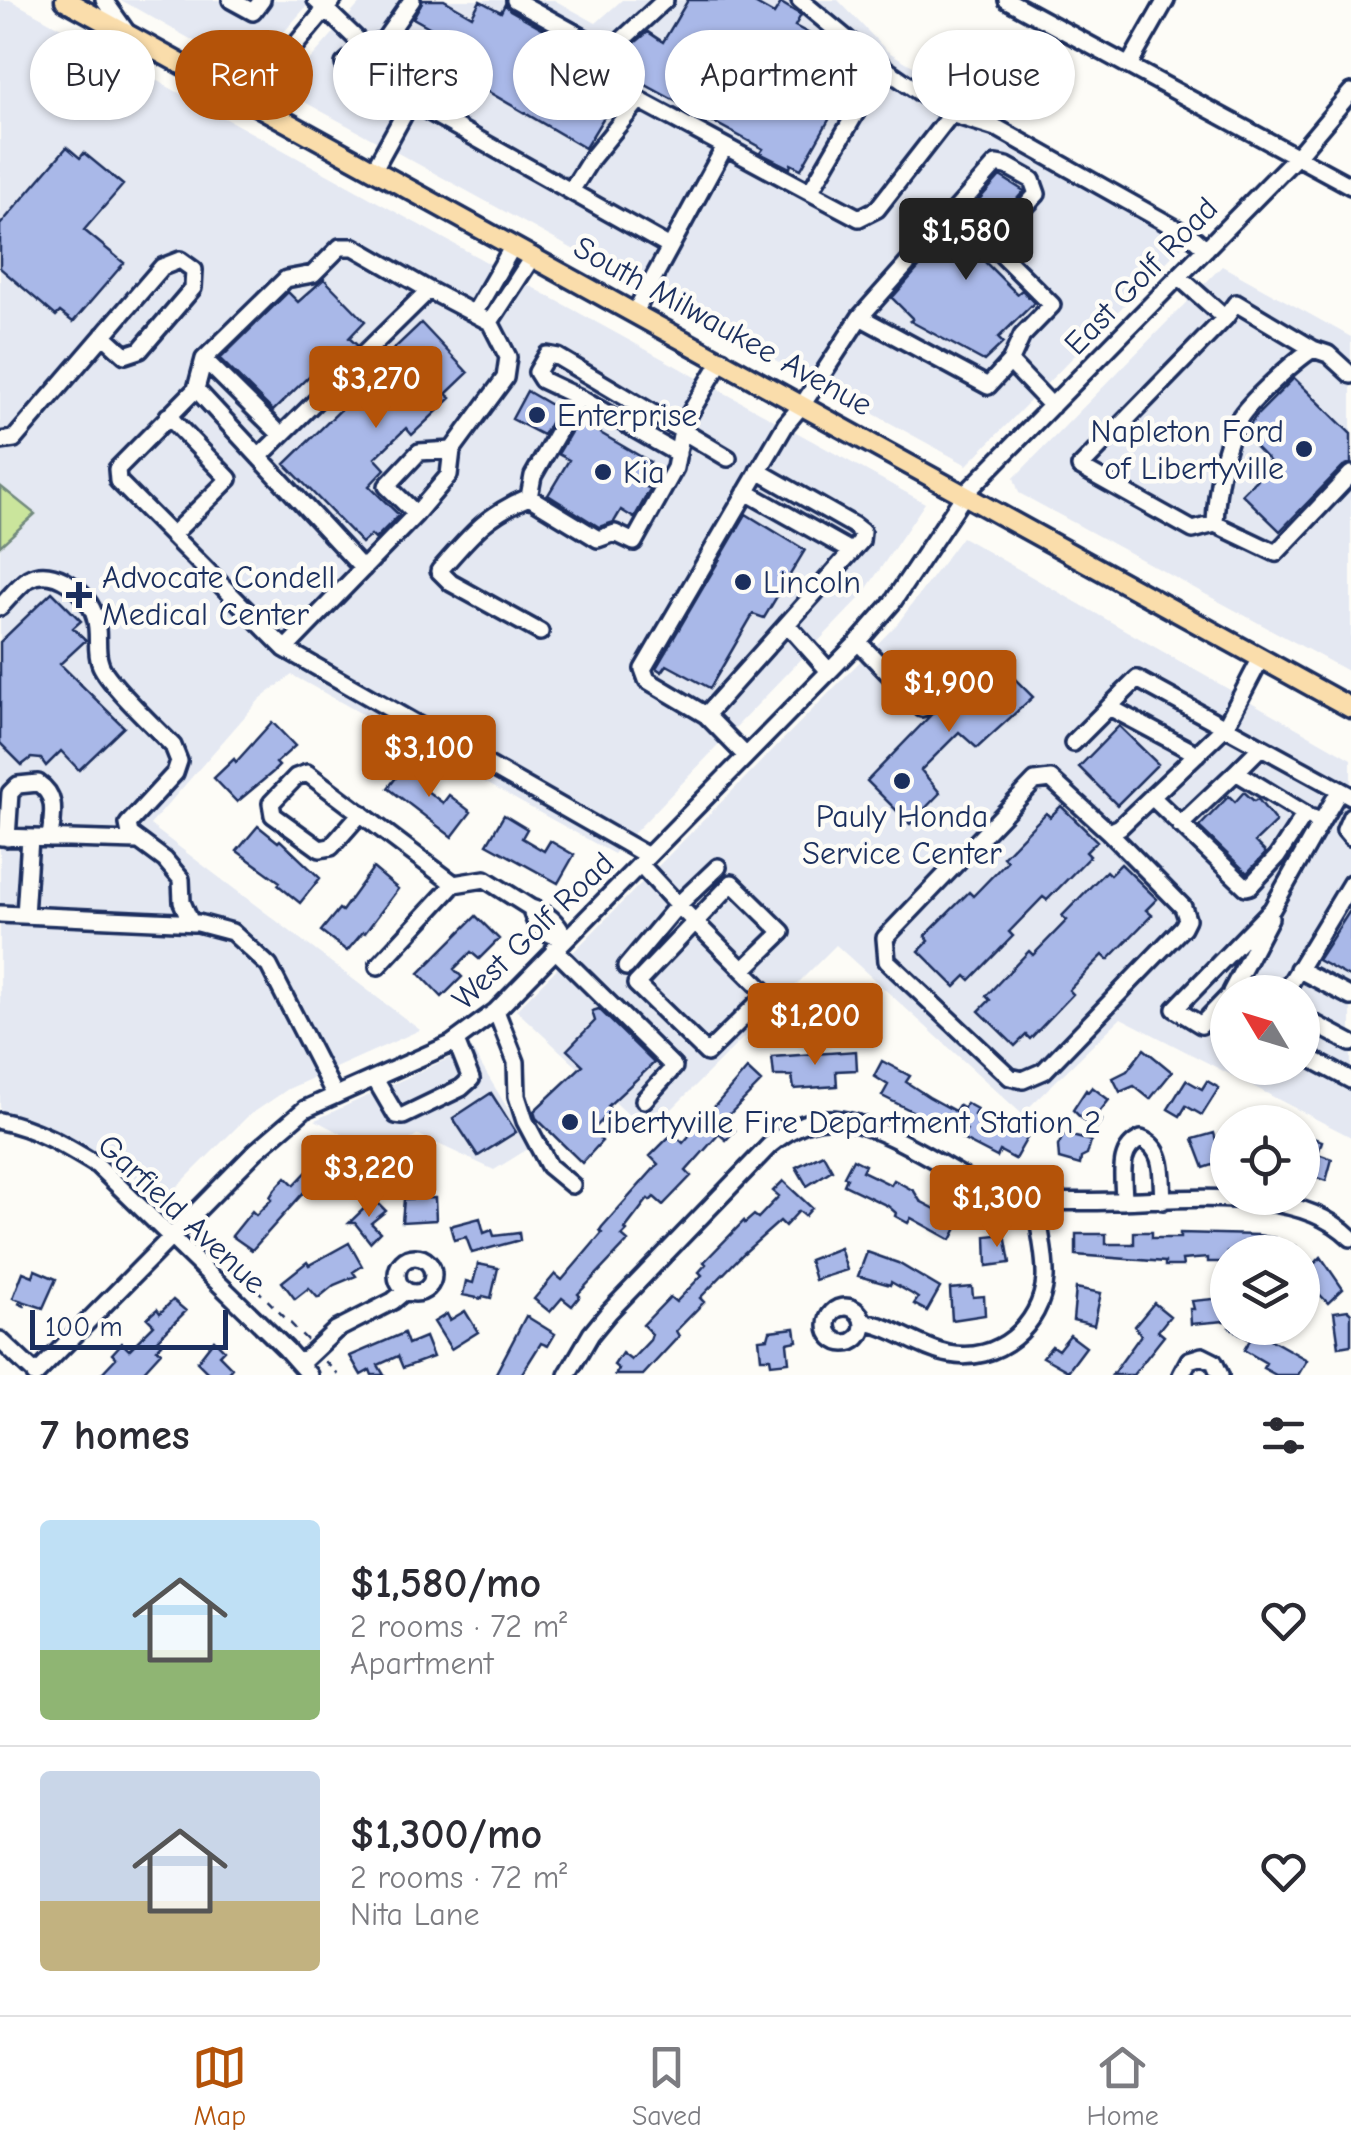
<!DOCTYPE html>
<html lang="en">
<head>
<meta charset="utf-8">
<style>
  :root { --surface:#fff; --page:#f2f2f3; --text:#2b2b33; --muted:#7c7c81; --line:#e1e1e2; --accent:#b45309 }
  body { margin:0; font-family:"Comic Neue",sans-serif; background:var(--page); color:var(--text); height:100vh; display:flex; flex-direction:column; font-size:38px; white-space:nowrap }
  * { box-sizing:border-box; margin:0 }
  p { font-size:32px; color:var(--muted) }
  .icon { flex:none; width:55px; height:55px; fill:none; stroke:currentColor; stroke-width:2; stroke-linecap:round; stroke-linejoin:round }
  .map { position:relative; height:1375px; overflow:hidden }
  .panel { display:flex; flex-direction:column; background:var(--surface); flex:1 }
  .panel>* { flex:none }
  .top-card { position:absolute; left:30px; top:30px; width:1292px; height:90px; display:flex; gap:20px }
  .needle { width:65px; rotate:308deg }
  .buttons { position:absolute; left:1210px; top:975px; display:grid; gap:20px }
  .buttons a { display:grid; place-items:center; width:110px; height:110px; border-radius:50%; background:var(--surface); box-shadow:0 2px 8px #0004; font-size:50px }
  .scale { position:absolute; left:30px; bottom:25px; width:198px; box-sizing:border-box; padding-left:10px; border:5px solid #1b2f5e; border-top:0; font-size:28px; line-height:35px; white-space:nowrap; color:#1b2f5e; -webkit-text-stroke:8px #fdfcf7; paint-order:stroke }
  .price { position:absolute; translate:-50% -85px; padding:0 22px; border-radius:10px; background:var(--accent); color:#fff; font-size:32px; line-height:65px; filter:drop-shadow(0 2px 5px #0008) }
  .price::after { content:''; position:absolute; left:50%; top:60px; width:30px; height:22px; margin-left:-15px; background:inherit; clip-path:polygon(0 0,100% 0,50% 100%) }
  .price.current { background:#222; color:#fff }
  ul { padding:0; list-style:none }
  li { display:flex; align-items:center; gap:30px; height:250px; padding:0 40px }
  li+li { border-top:2px solid var(--line) }
  li span { display:grid; place-items:center; flex:none; width:280px; height:200px; border-radius:10px; color:#555 }
  li>.icon { margin-inline-start:auto }
  span .icon { width:120px; height:120px; fill:#fffc; stroke-width:1 }
  li b { font-size:42px }
  h2 { display:flex; justify-content:space-between; align-items:center; height:120px; padding:0 40px; font-size:42px }
  .chip { padding:0 35px; border-radius:45px; background:var(--surface); box-shadow:0 2px 8px #0004; font-size:35px; line-height:90px }
  .chip.current { background:var(--accent); color:#fff }
  .tab-bar { display:flex; justify-content:space-around; align-items:center; height:140px; border-top:2px solid var(--line); background:var(--surface); font-size:28px; color:var(--muted) }
  .tab-bar a { display:grid; justify-items:center; gap:5px }
  .tab-bar .current { color:var(--accent) }
  .map>svg:first-child { display:block }
  .built { fill:#e4e8f2; fill-rule:evenodd }
  .green { fill:#cae59c; stroke:#728a7d; stroke-width:2.5 }
  .building { fill:#a9b8e8; stroke:#1b2f5e; stroke-width:2.5 }
  .lines { fill:none; stroke-linecap:round; stroke-linejoin:round }
  .minor-casing { stroke:#1b2f5e; stroke-width:22 }
  .major-casing { stroke:#1b2f5e; stroke-width:25 }
  .path { stroke:#1b2f5e; stroke-width:2.5; stroke-dasharray:8 8; stroke-linecap:butt }
  .minor { stroke:#fdfcf7; stroke-width:15 }
  .major { stroke:#faddab; stroke-width:18 }
  .poi-dot { fill:#1b2f5e; stroke:#fdfcf7; stroke-width:4 }
  .labels { text-anchor:middle; dominant-baseline:central; stroke-width:9; stroke-linejoin:round; paint-order:stroke }
  .street-label { font-size:32px; fill:#1b2f5e; stroke:#fdfcf7 }
  .poi-label { font-size:32px; fill:#1b2f5e; stroke:#fdfcf7; text-anchor:start }
</style>
</head>
<body>
<div class="map">
<svg width="1351" height="1375" viewBox="0 0 1351 1375">
  <rect width="100%" height="100%" fill="#fdfcf7"/>
  <filter id="ink" filterUnits="userSpaceOnUse"><feTurbulence type="fractalNoise" baseFrequency=".01" numOctaves="2"/><feDisplacementMap in="SourceGraphic" scale="20" xChannelSelector="R" yChannelSelector="G"/><feConvolveMatrix kernelMatrix="1 2 1 2 8 2 1 2 1" color-interpolation-filters="sRGB"/></filter>
  <g filter="url(#ink)">
    <path class="built" d="M0,0H10L925,503L861,597L614,854L292,675L260,699L150,825L420,1030L288,1089L247,1117L164,1200L106,1155L0,1112Z
      M121,0H312L249,72Z
      M363,0H554L596,23L622,0H838L887,51L1197,231L967,465L290,94V82Z
      M1222,266L1351,337V673L1019,493L1014,478Z
      M962,537L1351,759V1137L1121,1018L1022,1114L836,945L648,1133L516,1010L898,623ZM1228,992H1302V1068H1228Z
      M471,1048L531,1147L494,1170L419,1135L381,1155L315,1120Z"/>
    <path class="green" d="M0,486L35,514L0,546Z"/>
    <path class="building" d="M423,0H444L472,16L480,1L501,12L505,4L510,10L608,65L648,32L663,42L688,0H749L774,14L781,3L801,15L795,26L847,54L860,65L801,169L791,164L790,168L760,153L763,149L629,76L585,148L463,77L469,67L448,55L456,42L413,18Z
      M67,147L80,158L84,153L123,185L84,230L124,263L73,322L60,312L56,316L0,268V225Z
      M1000,176L1024,191L972,249L1017,294L1022,290L1034,303L998,338L1003,343L984,361L910,321L913,319L892,298Z
      M324,279L365,321L349,338L357,345L342,359L335,351L273,411L220,359L288,292L298,302Z
      M421,323L468,373L446,394L451,398L412,435L406,428L375,458L385,469L369,486L399,515L375,539L371,535L362,543L285,464L364,387L359,382Z
      M1294,378L1351,434V463L1343,466L1280,531L1242,494L1272,464L1244,435L1255,417Z
      M527,391L558,409L543,435L512,419Z
      M578,420L650,462L638,482L650,489L634,518L621,510L614,522L599,527L548,495L569,460L558,454Z
      M746,514L805,550L764,618L753,614L710,688L667,665L662,672L656,668Z
      M52,592L81,621L73,628L86,640L60,664L124,727L79,770L61,751L46,766L41,759L31,758L22,765L0,743V642Z
      M990,654L1033,697L977,748L959,732L921,770L940,793L910,824L867,781Z
      M272,722L295,746L276,763L279,766L273,772L237,802L214,778L234,759L236,762Z
      M1119,726L1158,764L1117,805L1079,767Z
      M408,762L430,779L423,788L443,803L449,795L471,812L452,837L388,788Z
      M1244,792L1254,801L1258,799L1276,822L1255,842L1266,853L1247,873L1199,827L1229,796L1235,802Z
      M1061,806L1097,841L1086,852L1090,856L1047,900L1043,897L1009,932L1013,936L970,980L966,976L955,987L919,951L929,941L925,936L969,892L973,896L1007,861L1003,857L1046,813L1050,817Z
      M504,815L527,829L522,838L544,851L550,841L574,855L558,883L487,844Z
      M258,826L278,842L280,840L320,878L300,903L278,885L280,882L237,851Z
      M1121,864L1157,899L1146,910L1152,915L1108,960L1103,955L1092,966L1069,990L1073,994L1030,1039L1026,1035L1015,1046L979,1011L990,1000L986,996L1029,951L1033,955L1067,920L1062,916L1106,871L1110,875Z
      M373,868L398,889L365,933L363,932L347,951L321,931L339,909L342,911Z
      M1351,909V978L1318,960Z
      M476,916L499,939L479,959L471,952L454,969L462,977L442,997L419,973Z
      M599,1009L654,1063L608,1106L612,1110L592,1131L602,1141L582,1163L536,1118L534,1111L583,1065L567,1050L595,1021L592,1011Z
      M1144,1049L1172,1072L1150,1099L1134,1086L1120,1092L1113,1078L1127,1071Z
      M856,1051L857,1070L836,1071L837,1086L794,1089L792,1076H774L772,1057Z
      M882,1061L910,1076L906,1082L929,1097L955,1111L959,1105L964,1108L966,1103L977,1109L974,1115L997,1126L1000,1121L1027,1138L1015,1159L1000,1151L997,1157L962,1139L967,1130L938,1114L934,1122L882,1096L888,1085L874,1076Z
      M747,1069L761,1082L724,1120L735,1130L726,1140L719,1134L686,1171L691,1176L663,1205L654,1197L650,1201L648,1199L625,1229L627,1231L622,1236L628,1241L578,1294L580,1296L572,1306L562,1298L550,1312L534,1299L555,1274L562,1280L602,1233L600,1230L602,1227L658,1164L650,1156L673,1133L683,1143Z
      M1186,1080L1202,1089L1207,1081L1219,1088L1202,1115L1186,1106L1180,1116L1168,1109Z
      M1092,1087L1109,1100L1097,1115L1102,1120L1094,1131L1073,1110L1086,1090L1088,1092Z
      M491,1093L516,1132L478,1156L453,1118Z
      M1214,1133L1222,1162L1204,1168L1193,1139Z
      M1064,1134L1091,1141L1087,1155L1081,1158L1080,1165L1059,1159L1058,1146Z
      M1307,1136L1322,1141L1318,1154L1332,1159L1326,1181L1302,1173V1148Z
      M324,1147L339,1162L318,1186L313,1182L252,1250L232,1236L252,1211L256,1215L272,1199L270,1197L275,1189L286,1177L294,1185L318,1160L314,1157Z
      M823,1154L832,1170L807,1186L796,1167Z
      M853,1159L865,1165L862,1171L891,1185L894,1180L914,1191L920,1201L947,1215L949,1211L962,1218L951,1240L911,1218L908,1223L895,1216L896,1213L888,1206L844,1185L847,1178L844,1176Z
      M783,1181L812,1208L805,1216L799,1211L785,1226L780,1221L744,1253L700,1298L704,1302L676,1331L679,1336L643,1375H615L619,1369L614,1365L622,1353L631,1360L650,1340L652,1334L643,1325L670,1297L676,1302L702,1275L699,1272L706,1264L704,1262L744,1221L745,1223L754,1215L758,1218L779,1196L773,1191Z
      M435,1198L436,1220L402,1222L404,1199Z
      M374,1199L386,1211L371,1223L380,1232L370,1242L355,1223H349Z
      M480,1218L484,1233L492,1230L494,1236L519,1233L520,1240L472,1253L466,1237L454,1240L450,1226Z
      M1134,1232H1152V1238H1180V1233L1258,1235L1275,1238L1274,1243L1296,1246V1252H1228V1259L1222,1262H1208V1258L1182,1260L1183,1266H1165V1262L1076,1255V1234H1106V1244H1134Z
      M1005,1234L1010,1263L987,1266L986,1236Z
      M349,1243L362,1266L353,1272L356,1276L334,1285L318,1298L309,1288L295,1299L282,1282L307,1262L309,1265Z
      M840,1248L847,1270L815,1280L809,1260Z
      M867,1252L898,1263L940,1288L927,1311L914,1304L918,1298L912,1294L891,1282L890,1285L858,1276Z
      M1321,1257L1343,1289L1328,1303L1302,1276Z
      M478,1264L498,1268L491,1298L483,1296L482,1299L463,1295L466,1281L473,1283Z
      M35,1270L56,1279L43,1308L13,1298L23,1272L33,1276Z
      M972,1287L973,1297L984,1296L985,1315L952,1320L950,1289Z
      M1076,1288L1101,1293L1094,1325L1073,1320Z
      M1223,1298L1224,1321L1191,1324L1190,1309H1194L1192,1301Z
      M173,1300L186,1311L157,1340L162,1344L157,1349L161,1352L140,1375H100L116,1358L112,1354L122,1343L129,1350L154,1325L147,1318L157,1309L160,1313Z
      M1154,1303L1170,1316L1158,1331L1164,1336L1133,1375H1112L1141,1335L1135,1326Z
      M1348,1310L1351,1313V1345L1339,1347L1334,1312Z
      M465,1311L478,1332L451,1349L434,1322L447,1314L450,1320Z
      M526,1316L555,1334L548,1346L541,1343L521,1375H495Z
      M795,1328L797,1341L787,1343L789,1362L771,1364L770,1358H761L759,1339L768,1338L770,1331Z
      M1231,1328H1273L1268,1338L1307,1360L1298,1375H1276L1263,1368L1266,1363L1244,1350L1250,1340Z
      M404,1333L408,1344L425,1337L433,1357L403,1368L398,1356L378,1365L384,1375H372L370,1370L361,1375L350,1356Z
      M1070,1335L1086,1347L1068,1371L1043,1357L1052,1346L1058,1350Z
      M214,1340L224,1350L219,1355L232,1368L226,1375H210L197,1362Z"/>
    <g class="lines">
      <defs>
        <path id="minor" d="M104,0L128,34
          M231,0L253,12L262,0
          M316,0L364,46L344,64L670,247
          M515,0L609,52L665,0
          M800,0L871,59L951,114L999,129L1195,239L1206,249
          M1007,0L1351,186
          M364,46L384,40L412,0
          M1129,65L1166,0
          M249,101L333,0
          M374,169L430,67
          M571,191L591,159L639,100L810,192L883,66
          M810,192L859,218L877,209L951,114
          M1179,277L1225,318
          M475,312L513,246
          M635,312L724,148
          M860,317L988,386L1010,362L1052,406
          M490,322L533,256
          M1313,349L1236,303L1225,318L1080,467L1193,530L1215,524L1276,553L1351,474
          M204,359L281,435
          M196,389L117,469L118,481L285,649L648,856
          M578,397L542,380L537,372L547,355L558,357L728,458
          M168,416L229,479L172,535
          M0,441L14,439L162,267L180,260L194,270L193,288L140,350L125,355L103,335
          M259,457L429,290L490,322L508,357L505,378L452,450L419,452L387,486L416,514
          M746,492L851,551
          M529,497L533,476L578,397L678,454
          M1215,524C1216,493 1223,447 1239,419C1249,402 1295,360 1313,349L1328,354L1351,375
          M363,569L196,389L204,359L286,279L313,274L340,247H354L429,290
          M0,607C9,598 18,586 28,579C53,564 89,593 95,617C100,632 95,650 100,663C105,681 157,729 173,746L179,761L175,773L128,824L130,834L165,860L181,879L182,902L191,923
          M787,624L829,671
          M540,632L451,583L439,571C470,536 485,515 529,497L598,539L615,533L634,542L675,468L683,425L722,359
          M858,642L922,708
          M285,649L416,514L449,475L452,450
          M1109,707L1197,754
          M706,715L861,541L862,532L853,525L758,471
          M1073,743L1137,679L1351,796
          M746,756L706,715L647,680L643,669L786,424L803,404L860,317L996,164L1007,166L1032,180L1037,194L991,244L1052,305L1022,336L1010,362
          M1152,797L1246,887L1250,886L1277,857L1305,814L1236,772L1261,747
          M361,813L331,847L320,849L273,815L271,803L296,777L307,773L454,884L485,879L531,908
          M1351,816L1345,830L1351,837
          M1313,818L1321,822L1340,790
          M1180,825L1236,772
          M1109,832L1183,907L1187,919L1183,927L1044,1071L1023,1080L1010,1077L887,961L885,938L1035,781L1051,779L1109,832L1120,827L1225,727L1261,658
          M1,837L137,841
          M7,838L10,793L18,785L38,783C59,797 52,816 50,839
          M718,867L678,905C708,935 737,964 767,994L707,1053L636,984L732,883L782,932L743,970
          M531,908C548,913 557,922 565,938C546,935 534,928 531,908Z
          M0,914L198,923L232,932L269,966L335,1095
          M25,915L30,838
          M554,949L674,1067L644,1100
          M378,966L454,884
          M626,967L678,905L640,864
          M1298,969L1351,997
          M1231,992L1270,918
          M1285,992L1351,883
          M1228,997L1201,1025L1175,1009L1272,909L1321,822
          M496,1011L516,1062L517,1096L525,1121L549,1166L572,1185
          M1302,1017L1351,1043
          M1302,1054L1351,1080
          M375,1079L396,1115L403,1116L461,1088L471,1079L456,1041
          M0,1121C36,1128 66,1146 97,1165L286,1349L309,1375
          M1124,1201C1124,1178 1116,1150 1141,1139C1166,1149 1161,1177 1163,1201
          M397 1275a18 18 0 1 1 36 0a18 18 0 1 1-36 0Z
          M827 1325a18 18 0 1 1 36 0a18 18 0 1 1-36 0Z
          M863,1322C894,1326 918,1348 949,1354C997,1364 1042,1326 1045,1278C1046,1253 1038,1225 1035,1201
          M0,1340L36,1374
          M300,1364L336,1330L393,1301L405,1291
          M35,1375L256,1151L305,1109L451,1044L496,1011L858,642L892,603L965,494L1297,156L1351,92
          M567,1375L591,1334L609,1312L770,1145C787,1131 805,1120 827,1119C871,1117 946,1168 986,1190C1087,1225 1275,1162 1351,1238
          M1181,1375L1189,1360L1202,1356L1214,1362L1220,1375"/>
        <path id="major" d="M65,0L1351,708"/>
      </defs>
      <use href="#minor" class="minor-casing"/>
      <use href="#major" class="major-casing"/>
      <path class="path" d="M200,1232L307,1340
        M18,1303L25,1306L29,1302
        M325,1361L338,1375"/>
      <use href="#minor" class="minor"/>
      <use href="#major" class="major"/>
    </g>
  </g>
  <g class="poi-dot">
    <circle cx="537" cy="415" r="10"/>
    <circle cx="1304" cy="449" r="10"/>
    <circle cx="603" cy="472" r="10"/>
    <circle cx="743" cy="582" r="10"/>
    <path d="M74 580h10v10h10v10h-10v10h-10v-10h-10v-10h10z"/>
    <circle cx="902" cy="781" r="10"/>
    <circle cx="570" cy="1122" r="10"/>
  </g>
  <g class="labels">
    <g class="street-label">
      <text transform="translate(1141 276) rotate(-46)">East Golf Road</text>
      <text transform="translate(723 326) rotate(29)">South Milwaukee Avenue</text>
      <text transform="translate(533 931) rotate(-44)">West Golf Road</text>
      <text transform="translate(182 1214) rotate(43)">Garfield Avenue</text>
    </g>
    <g class="poi-label">
      <text x="557" y="415">Enterprise</text>
      <text x="1284" y="431" text-anchor="end">Napleton Ford<tspan x="1284" dy="37">of Libertyville</tspan></text>
      <text x="623" y="472">Kia</text>
      <text x="102" y="577">Advocate Condell<tspan x="102" dy="37">Medical Center</tspan></text>
      <text x="763" y="582">Lincoln</text>
      <text x="902" y="816" text-anchor="middle">Pauly Honda<tspan x="902" dy="37">Service Center</tspan></text>
      <text x="590" y="1122">Libertyville Fire Department Station 2</text>
    </g>
  </g>
</svg>
<div class="buttons">
<a><svg class="needle" viewBox="-14 -14 28 28"><path d="M0-13l5 13h-10z" fill="#e53935"/><path d="M0 13l5-13h-10z" fill="#7c7c81"/></svg></a>
<a><svg class="icon" aria-label="locate" viewBox="0 0 24 24"><circle cx="12" cy="12" r="6"/><path d="M12 2v4M12 18v4M2 12h4M18 12h4"/></svg></a>
<a><svg class="icon" aria-label="layers" viewBox="0 0 24 24"><path d="M12 4l9 5-9 5-9-5zM3 14l9 5 9-5"/></svg></a>
</div>
<div class="scale">100 m</div>
<b class="price current" style="left:966px;top:283px">$1,580</b>
<b class="price" style="left:376px;top:431px">$3,270</b>
<b class="price" style="left:949px;top:735px">$1,900</b>
<b class="price" style="left:429px;top:800px">$3,100</b>
<b class="price" style="left:815px;top:1068px">$1,200</b>
<b class="price" style="left:369px;top:1220px">$3,220</b>
<b class="price" style="left:997px;top:1250px">$1,300</b>
<div class="top-card">
<a class="chip">Buy</a>
<a class="chip current">Rent</a>
<a class="chip">Filters</a>
<a class="chip">New</a>
<a class="chip">Apartment</a>
<a class="chip">House</a>
</div>
</div>
<section class="panel">
<h2>7 homes<svg class="icon" aria-label="filters" viewBox="0 0 24 24"><path d="M4 7h16M4 17h16"/><circle cx="9" cy="7" r="2"/><circle cx="15" cy="17" r="2"/></svg></h2>
<ul>
<li><span style="background:linear-gradient(#bfe0f5 65%,#8fb573 0)"><svg class="icon" aria-label="home" viewBox="0 0 24 24"><path d="M3 11l9-7 9 7M6 9v11h12V9"/></svg></span><div><b>$1,580/mo</b><p>2 rooms · 72 m²</p><p>Apartment</p></div><svg class="icon" aria-label="heart" viewBox="0 0 24 24"><path d="M12 20l-8-8c-3-5 5-10 8-4 3-6 11-1 8 4z"/></svg></li>
<li><span style="background:linear-gradient(#c9d6e8 65%,#c2b280 0)"><svg class="icon" aria-label="home" viewBox="0 0 24 24"><path d="M3 11l9-7 9 7M6 9v11h12V9"/></svg></span><div><b>$1,300/mo</b><p>2 rooms · 72 m²</p><p>Nita Lane</p></div><svg class="icon" aria-label="heart" viewBox="0 0 24 24"><path d="M12 20l-8-8c-3-5 5-10 8-4 3-6 11-1 8 4z"/></svg></li>
</ul>
</section>
<nav class="tab-bar">
<a class="current"><svg class="icon" aria-label="map" viewBox="0 0 24 24"><path d="M3 6l6-2 6 2 6-2v14l-6 2-6-2-6 2zM9 4v14M15 6v14"/></svg>Map</a>
<a><svg class="icon" aria-label="saved" viewBox="0 0 24 24"><path d="M7 4h10v16l-5-4-5 4z"/></svg>Saved</a>
<a><svg class="icon" aria-label="home" viewBox="0 0 24 24"><path d="M3 11l9-7 9 7M6 9v11h12V9"/></svg>Home</a>
</nav>
</body>
</html>
